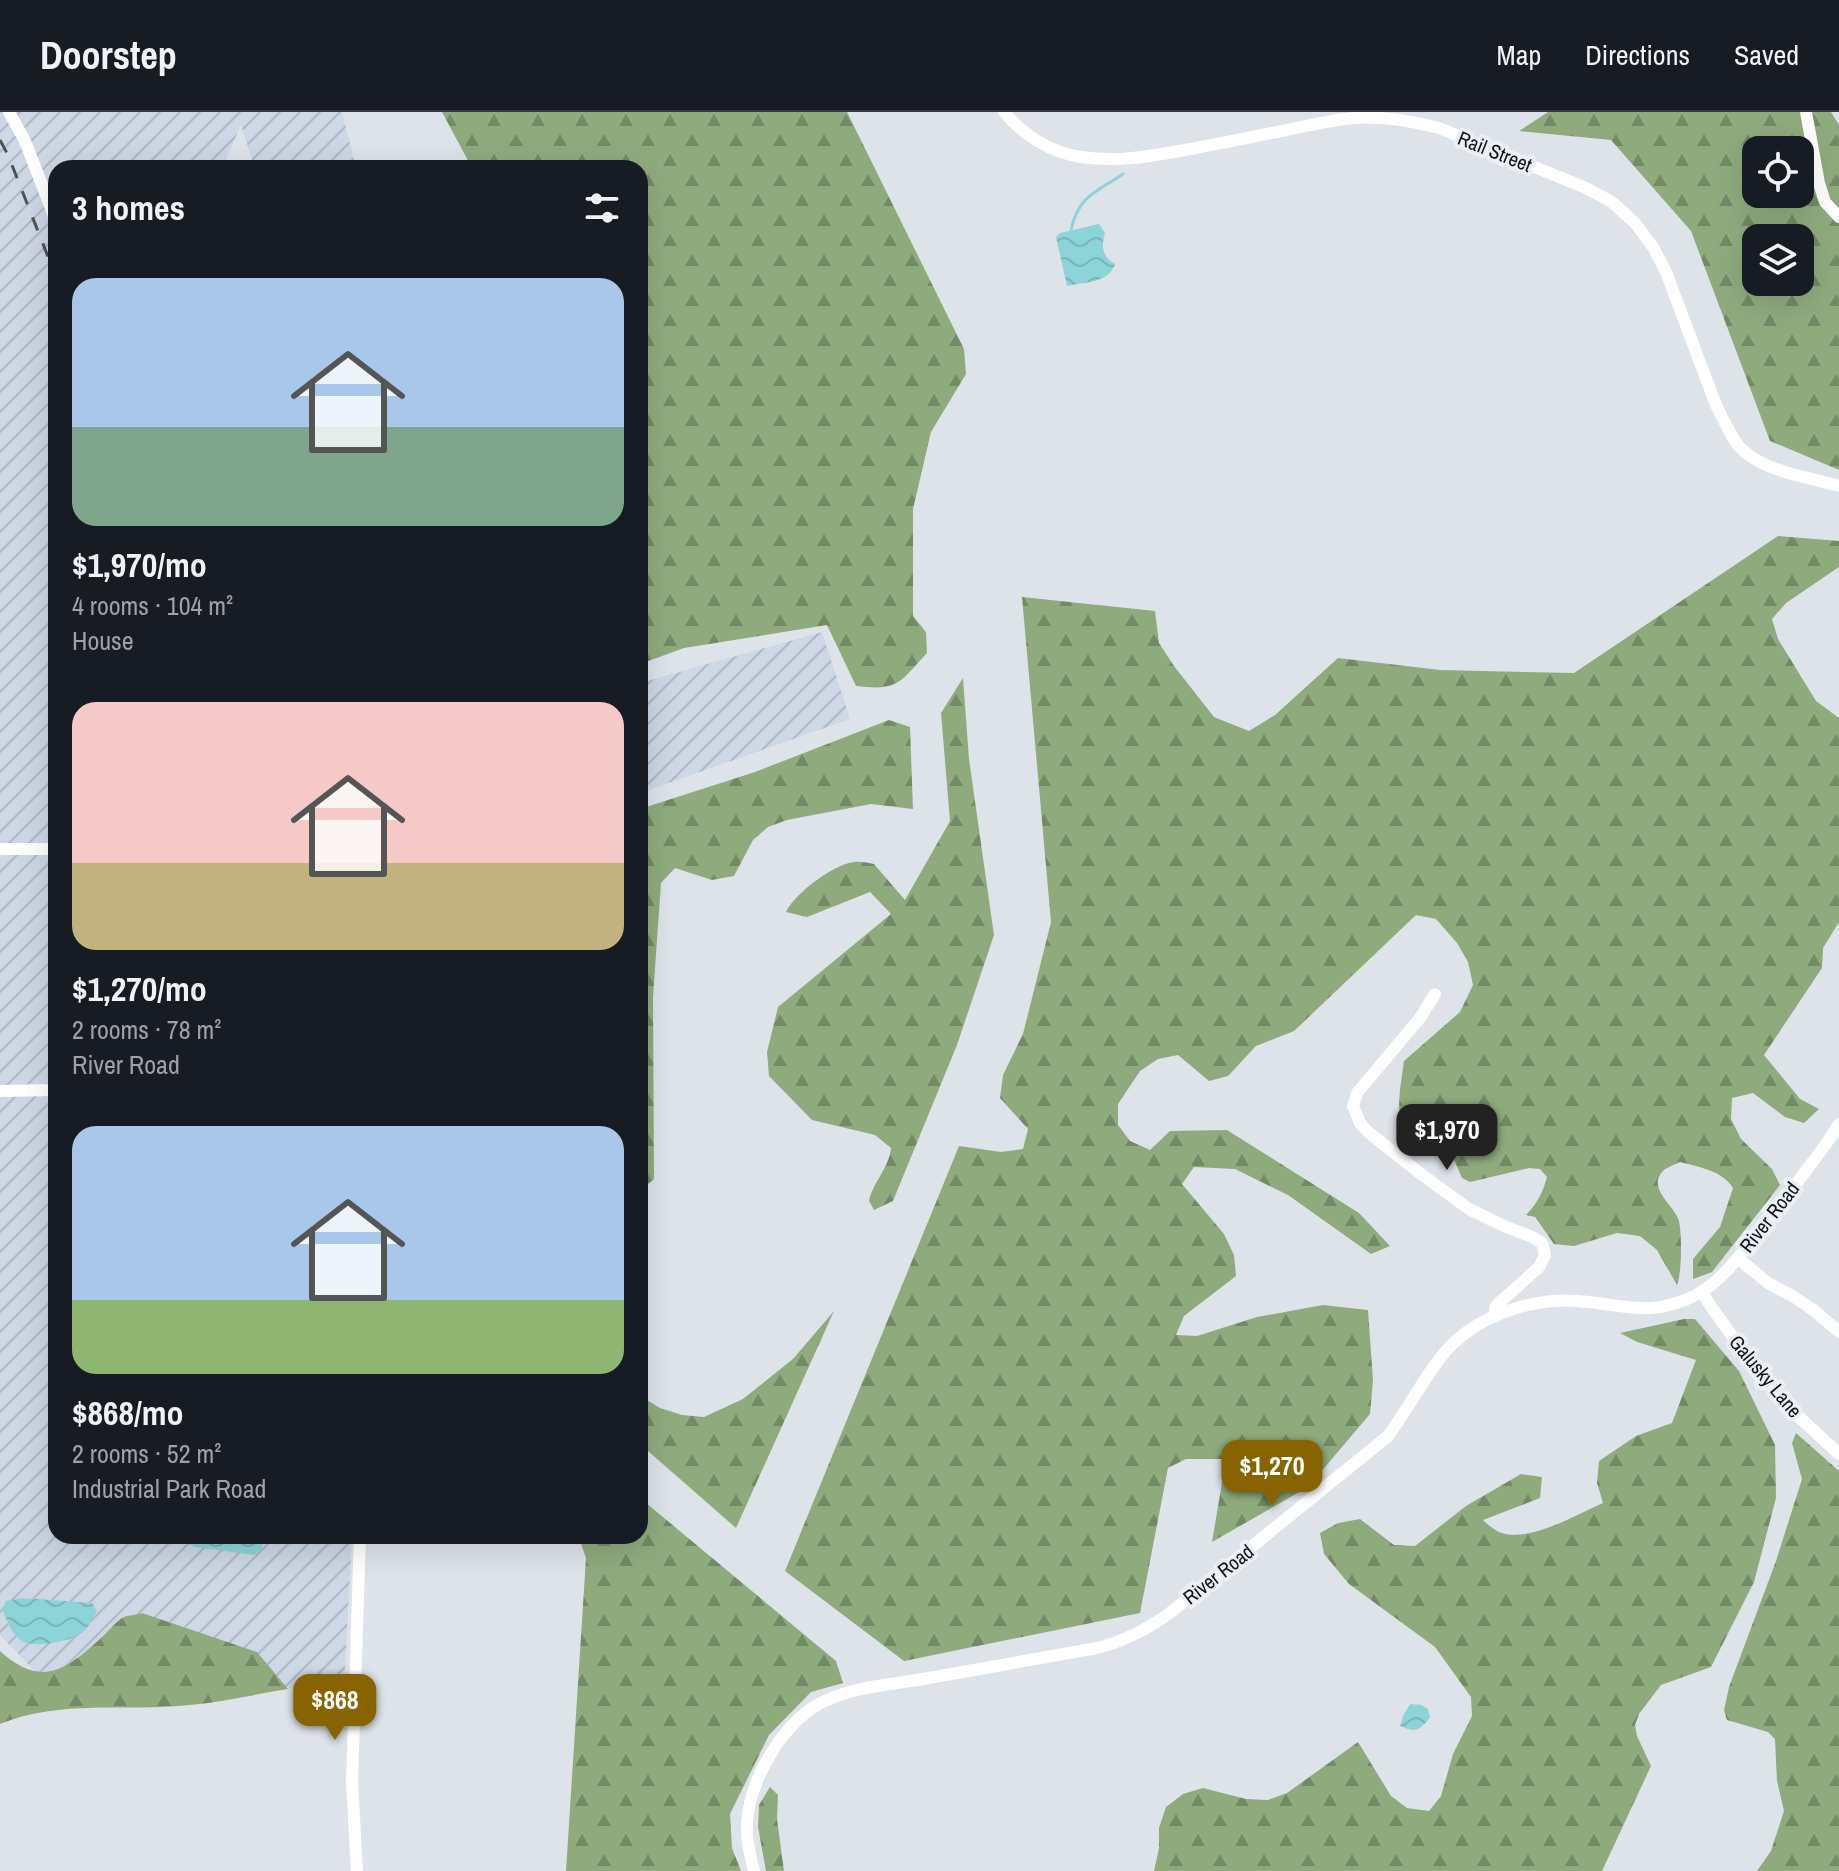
<!DOCTYPE html>
<html lang="en">
<head>
<meta charset="utf-8">
<style>
  :root { --surface:#171b24; --page:#242831; --text:#f1f3f6; --muted:#9ea1a6; --line:#363941; --accent:#886400 }
  body { margin:0; font-family:"Archivo Narrow",sans-serif; background:var(--page); color:var(--text); height:100vh; display:flex; flex-direction:column; font-size:30px; white-space:nowrap }
  * { box-sizing:border-box; margin:0 }
  p { font-size:26px; color:var(--muted) }
  .icon { flex:none; width:44px; height:44px; fill:none; stroke:currentColor; stroke-width:2; stroke-linecap:round; stroke-linejoin:round }
  .map { position:relative; flex:1; overflow:hidden }
  .details { position:absolute; left:48px; top:48px; width:600px; height:1384px; display:flex; flex-direction:column; background:var(--surface); border-radius:24px; box-shadow:0 8px 32px #0002 }
  .details>* { flex:none }
  .buttons { position:absolute; left:1742px; top:24px; display:grid; gap:16px }
  .buttons a { display:grid; place-items:center; width:72px; height:72px; border-radius:16px; background:var(--surface); box-shadow:0 8px 32px #0002; font-size:40px }
  .price { position:absolute; translate:-50% -68px; padding:0 18px; border-radius:16px; background:var(--accent); color:#fff; font-size:26px; line-height:52px; filter:drop-shadow(0 2px 4px #0008) }
  .price::after { content:''; position:absolute; left:50%; top:48px; width:24px; height:18px; margin-left:-12px; background:inherit; clip-path:polygon(0 0,100% 0,50% 100%) }
  .price.selected { background:#222; color:#fff }
  ul { padding:0; list-style:none }
  li { display:grid; align-content:center; gap:16px; height:424px; padding:0 24px }
  li span { display:grid; place-items:center; height:248px; border-radius:24px; color:#555 }
  li>.icon { margin-inline-start:auto }
  span .icon { width:144px; height:144px; fill:#fffc; stroke-width:1 }
  li b { font-size:34px }
  h2 { display:flex; justify-content:space-between; align-items:center; height:96px; padding:0 24px; font-size:34px }
  header { display:flex; align-items:center; gap:48px; box-sizing:border-box; height:112px; padding:0 40px; background:var(--surface); border-bottom:2px solid var(--line) }
  header strong { font-size:38px }
  nav { display:flex; gap:44px; margin-inline-start:auto; font-size:28px }
  .map>svg:first-child { display:block }
  .industrial { fill:url(#industrial-furrows) }
  .forest { fill:url(#forest-firs); fill-rule:evenodd }
  .water { fill:url(#water-waves) }
  .lines { fill:none; stroke-linecap:round; stroke-linejoin:round }
  .stream { stroke:#8dd4d8; stroke-width:3 }
  .minor { stroke:#fff; stroke-width:12 }
  .rail { stroke:#4f5256; stroke-width:3; stroke-dasharray:14 14; stroke-linecap:butt }
  .labels { text-anchor:middle; dominant-baseline:central; stroke-width:8; stroke-linejoin:round; paint-order:stroke }
  .street-label { font-size:20px; fill:#111315; stroke:#ebf0f7 }
</style>
</head>
<body>
<header>
<strong>Doorstep</strong>
<nav><a>Map</a><a>Directions</a><a>Saved</a></nav>
</header>
<div class="map">
<svg width="1839" height="1759" viewBox="0 0 1839 1759">
  <defs>
    <pattern id="industrial-furrows" width="10" height="10" patternUnits="userSpaceOnUse" patternTransform="scale(2)"><rect width="10" height="10" fill="#ced7e5"/><path d="M-1 1l2-2M0 10L10 0M9 11l2-2" fill="none" stroke="#b0b8c4"/></pattern>
    <pattern id="forest-firs" width="22" height="20" patternUnits="userSpaceOnUse" patternTransform="scale(2)"><rect width="22" height="20" fill="#8fab7e"/><path d="M5 1l3.5 6h-7zM16 11l3.5 6h-7z" fill="#738a66"/></pattern>
    <pattern id="water-waves" width="16" height="10" patternUnits="userSpaceOnUse" patternTransform="scale(2)"><rect width="16" height="10" fill="#8dd4d8"/><path d="M0 5q4-4 8 0t8 0" fill="none" stroke="#79b5b8"/></pattern>
  </defs>
  <rect width="100%" height="100%" fill="#dee3ea"/>
  <path class="industrial" d="M0,0H342L356,56H255L241,13L222,56H56V1424H352L344,1575L55,1580L0,1523Z
    M822,520L850,607L640,681V571Z"/>
  <path class="forest" d="M442,0H847L964,237L966,262L931,320L913,397V504L926,520L927,541C899,571 899,579 856,574L827,513L684,536L640,552V56H472Z
    M1548,0H1831L1839,13V358L1770,329L1691,119L1611,28L1519,19ZM1756,38H1800V82H1756ZM1756,126H1800V170H1756Z
    M1778,424L1839,429V455L1786,491L1772,507L1778,527L1816,589L1839,606V810L1823,836L1822,856L1764,943L1800,987L1819,997L1804,1011L1785,1005L1753,981L1732,986L1731,1007L1741,1027L1772,1057L1780,1073L1712,1160L1693,1167V1147L1720,1115L1733,1076C1723,1059 1699,1055 1680,1050C1676,1052 1667,1055 1663,1059C1646,1076 1675,1094 1679,1109C1682,1123 1682,1160 1677,1173L1657,1138L1640,1124L1617,1121L1574,1134L1554,1132L1535,1105L1526,1103C1537,1092 1543,1080 1547,1065L1540,1057L1529,1056L1470,1070L1462,1066L1449,1036L1408,1026C1393,1006 1401,973 1404,949L1460,900L1473,873L1468,850L1457,831L1436,807L1416,803L1294,919L1256,934L1228,964L1209,969L1178,943L1158,947L1140,959L1118,992V1013L1130,1029L1150,1038L1170,1019L1227,1018L1359,1101L1390,1134L1371,1142L1288,1083L1235,1057L1194,1055L1182,1072L1224,1122L1234,1143L1236,1164L1184,1204L1176,1223L1197,1224L1257,1205L1323,1193L1368,1198L1373,1268L1370,1302L1308,1375L1212,1430L1226,1347H1186L1168,1356L1140,1501L904,1549L785,1459L959,1034L1001,1040L1023,1037L1028,1017L1000,986L1003,963L1023,922L1051,810L1022,485L1155,499L1159,531L1174,554L1214,605L1249,619L1275,603L1338,546L1440,558L1574,561Z
    M963,566L969,647L994,823L957,933L893,1089L874,1098L869,1089C873,1070 889,1056 891,1036L875,1023L812,1008L769,964L767,940L778,895L891,802L870,780L807,805L786,800C795,781 834,752 854,750C861,749 868,751 874,752L905,788L950,709L941,601Z
    M889,608L910,615L913,697L871,692L787,708L768,715L753,728L734,764L712,768L675,756L661,771L653,885L654,1067L640,1079V697L755,660Z
    M834,1199L736,1416L640,1332V1284L660,1296L682,1303L704,1305L743,1287L793,1247Z
    M1684,1207H1695L1739,1259L1775,1333L1776,1386L1754,1470L1711,1555L1661,1573L1639,1602L1635,1613L1637,1624L1651,1654L1602,1759H1154L1159,1736V1716L1166,1695L1183,1682L1203,1676L1246,1687L1268,1688L1287,1681L1358,1630L1391,1684L1407,1696L1429,1699L1441,1684L1453,1642L1472,1604L1471,1585L1435,1535L1349,1472L1324,1442L1320,1421L1338,1411L1360,1407L1394,1433L1415,1434L1466,1394L1521,1362L1542,1365L1540,1386L1483,1408C1487,1412 1493,1417 1499,1420C1528,1432 1575,1403 1603,1391L1597,1371L1599,1349L1636,1324L1672,1311L1696,1248L1637,1230L1620,1221Z
    M1796,1321L1839,1359V1759H1757L1771,1739L1784,1699L1777,1669L1775,1627L1768,1620L1727,1608L1724,1598L1729,1575L1776,1449L1802,1367L1792,1331Z
    M640,1386L836,1549L843,1571L811,1580L769,1623L730,1702L732,1736L741,1759H566L586,1446L579,1426L575,1424H640Z
    M142,1501L257,1540L288,1577C256,1582 223,1590 190,1593C127,1600 61,1587 0,1612V1539C41,1576 65,1559 101,1526C108,1520 116,1509 124,1505C129,1503 137,1503 142,1501Z
    M770,1675L778,1683L777,1707L784,1759H766L758,1715L759,1693Z"/>
  <path class="water" d="M1099,112L1105,121C1101,135 1102,144 1115,152C1109,171 1085,170 1067,174L1056,125L1060,121Z
    M194,1424H263L262,1438L254,1443L195,1435L187,1431V1427Z
    M22,1486L92,1491L97,1499C93,1505 89,1515 83,1520C72,1529 35,1537 22,1529C11,1522 7,1508 2,1497L6,1489Z
    M1410,1592L1421,1593L1428,1597L1430,1606C1418,1619 1417,1621 1400,1614L1403,1604Z"/>
  <g class="lines">
    <path class="stream" d="M1071,118C1079,83 1095,81 1123,62"/>
    <path class="minor" d="M9,0L25,29L56,109
      M1004,0C1023,23 1051,41 1082,45C1114,50 1147,45 1179,39C1215,33 1251,25 1287,18C1309,13 1332,8 1354,6C1382,4 1412,9 1439,16L1586,76L1612,90L1635,111L1653,135L1666,160L1716,293C1723,307 1729,321 1738,333C1759,359 1808,365 1839,374
      M1806,0L1819,71L1825,90L1839,105
      M0,737H56
      M1435,882L1420,906L1357,981L1353,994L1360,1011L1368,1020L1421,1062L1469,1097L1504,1114L1530,1124L1542,1131L1545,1143L1539,1155L1499,1191L1495,1196V1205
      M0,979L56,978
      M1738,1146L1768,1171L1796,1186L1816,1200L1839,1220
      M1702,1179L1710,1193L1757,1259L1798,1304L1839,1342
      M357,1759L352,1669L360,1424
      M754,1759C750,1743 746,1727 747,1711C750,1666 785,1606 827,1588C858,1574 896,1572 929,1566C985,1556 1041,1546 1097,1536C1125,1529 1148,1517 1171,1500L1387,1325C1408,1298 1423,1266 1445,1240C1479,1201 1539,1183 1589,1190C1632,1195 1654,1204 1696,1183C1724,1168 1744,1138 1763,1114C1785,1087 1806,1059 1826,1032L1839,1012"/>
    <path class="rail" d="M0,28L8,43L56,165"/>
  </g>
  <g class="labels">
    <g class="street-label">
      <text transform="translate(1495 39) rotate(22)">Rail Street</text>
      <text transform="translate(1769 1105) rotate(-52)">River Road</text>
      <text transform="translate(1766 1264) rotate(50)">Galusky Lane</text>
      <text transform="translate(1218 1462) rotate(-38)">River Road</text>
    </g>
  </g>
</svg>
<div class="buttons">
<a><svg class="icon" aria-label="locate" viewBox="0 0 24 24"><circle cx="12" cy="12" r="6"/><path d="M12 2v4M12 18v4M2 12h4M18 12h4"/></svg></a>
<a><svg class="icon" aria-label="layers" viewBox="0 0 24 24"><path d="M12 4l9 5-9 5-9-5zM3 14l9 5 9-5"/></svg></a>
</div>
<b class="price selected" style="left:1447px;top:1060px">$1,970</b>
<b class="price" style="left:1272px;top:1396px">$1,270</b>
<b class="price" style="left:335px;top:1630px">$868</b>
<section class="details">
<h2>3 homes<svg class="icon" aria-label="filters" viewBox="0 0 24 24"><path d="M4 7h16M4 17h16"/><circle cx="9" cy="7" r="2"/><circle cx="15" cy="17" r="2"/></svg></h2>
<ul>
<li><span style="background:linear-gradient(#a9c7e8 60%,#7fa58c 0)"><svg class="icon" aria-label="home" viewBox="0 0 24 24"><path d="M3 11l9-7 9 7M6 9v11h12V9"/></svg></span><div><b>$1,970/mo</b><p>4 rooms · 104 m²</p><p>House</p></div></li>
<li><span style="background:linear-gradient(#f6c9c9 65%,#c2b280 0)"><svg class="icon" aria-label="home" viewBox="0 0 24 24"><path d="M3 11l9-7 9 7M6 9v11h12V9"/></svg></span><div><b>$1,270/mo</b><p>2 rooms · 78 m²</p><p>River Road</p></div></li>
<li><span style="background:linear-gradient(#a9c7e8 70%,#8fb573 0)"><svg class="icon" aria-label="home" viewBox="0 0 24 24"><path d="M3 11l9-7 9 7M6 9v11h12V9"/></svg></span><div><b>$868/mo</b><p>2 rooms · 52 m²</p><p>Industrial Park Road</p></div></li>
</ul>
</section>
</div>
</body>
</html>
